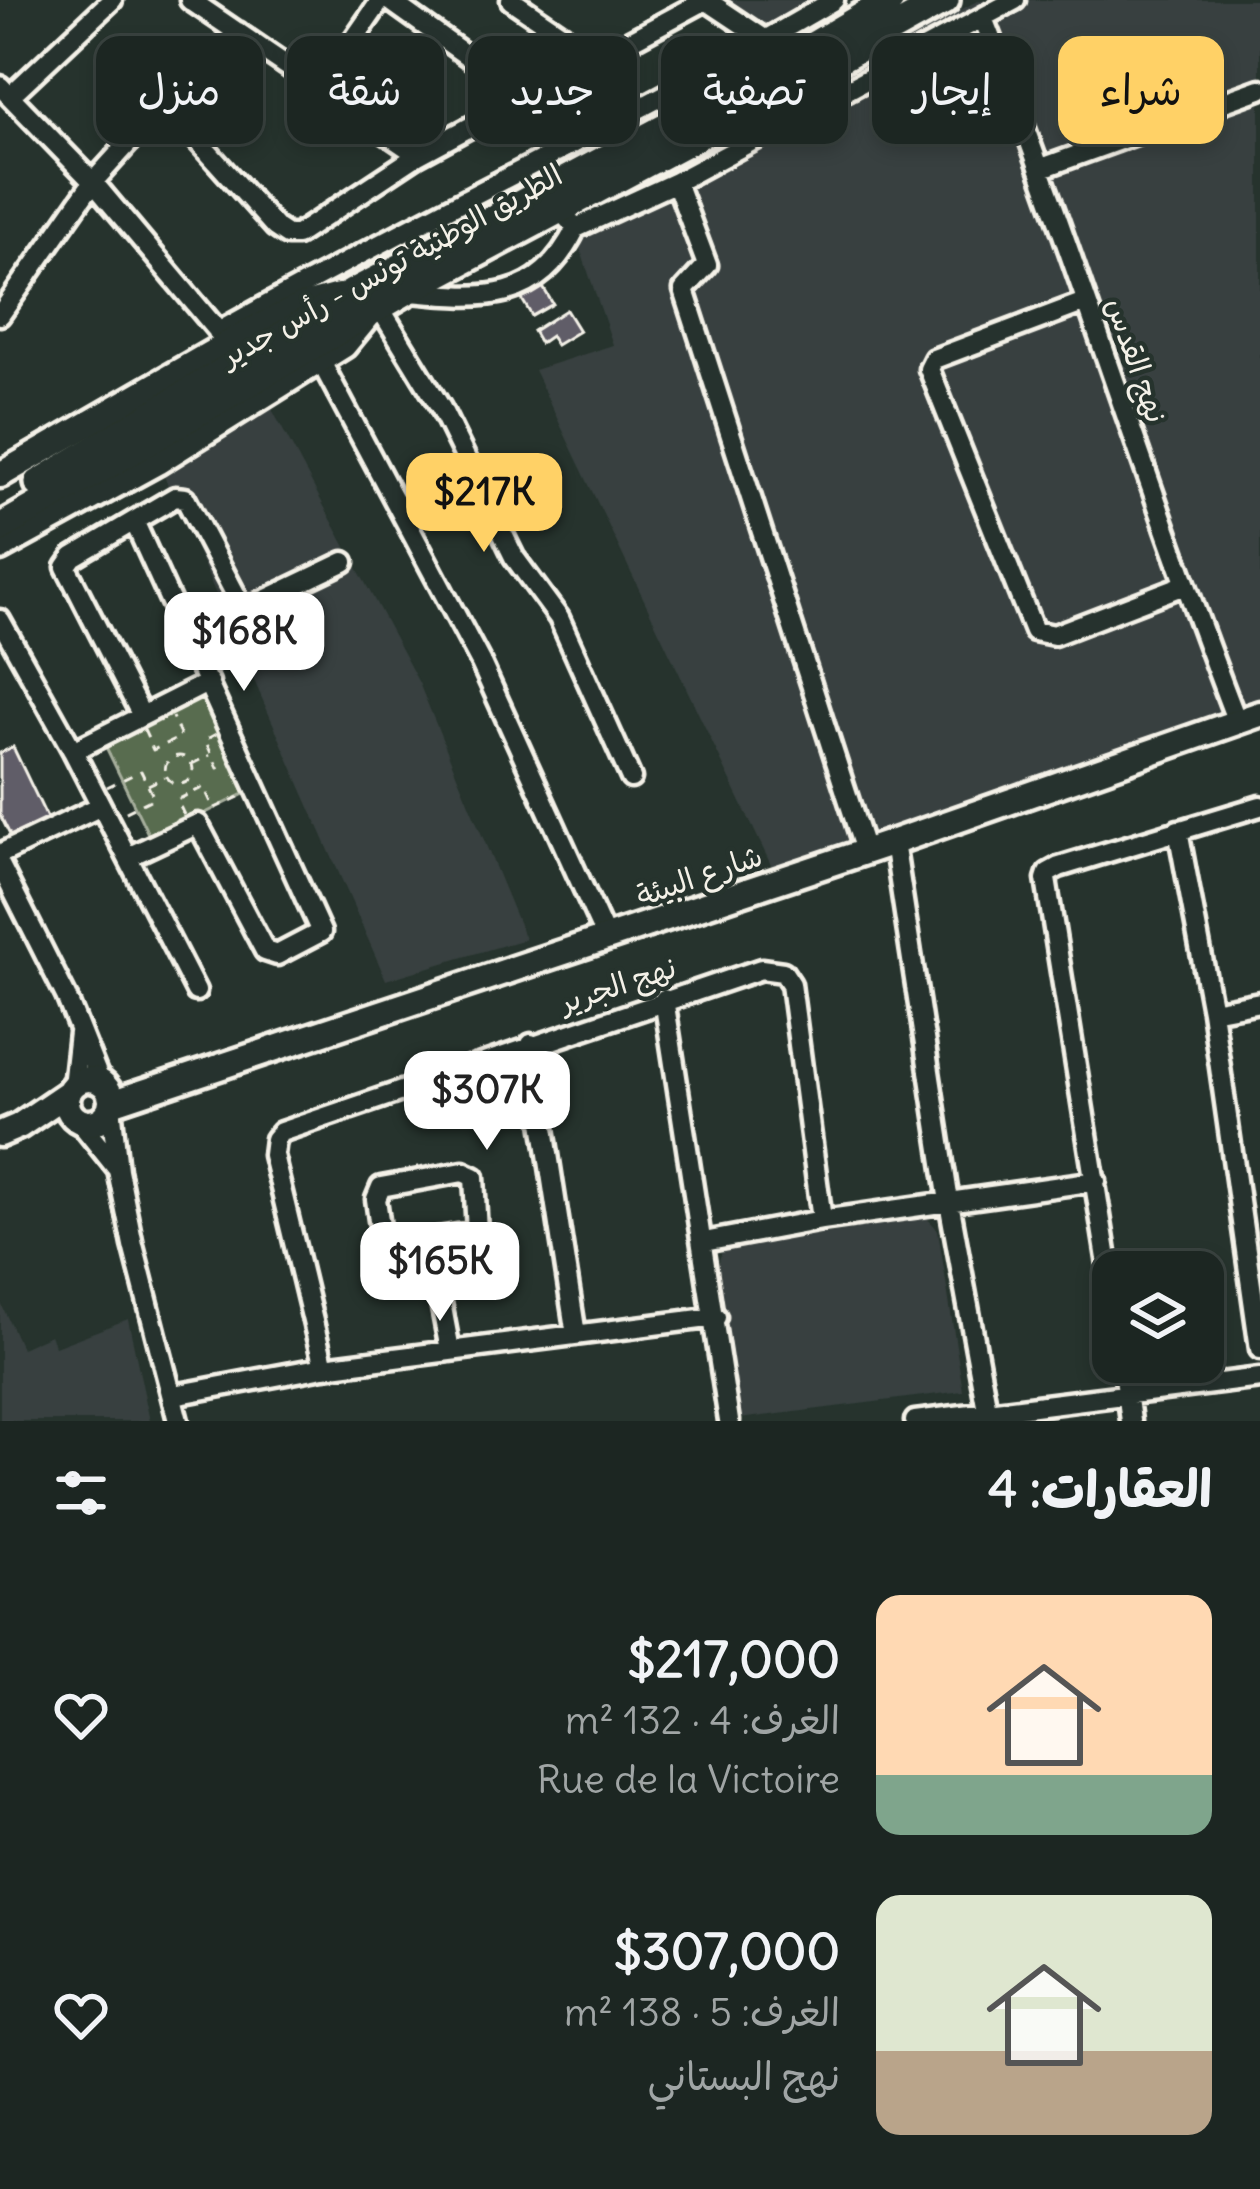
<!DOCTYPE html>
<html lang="ar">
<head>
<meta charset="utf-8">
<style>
  :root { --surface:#1c2622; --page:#252e2a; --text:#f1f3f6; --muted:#a0a5a5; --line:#3a4340; --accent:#ffd166 }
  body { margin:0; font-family:Delius,"Playpen Sans Arabic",sans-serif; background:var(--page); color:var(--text); direction:rtl; height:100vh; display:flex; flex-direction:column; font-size:45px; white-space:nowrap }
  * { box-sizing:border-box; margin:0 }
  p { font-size:39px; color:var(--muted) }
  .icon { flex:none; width:66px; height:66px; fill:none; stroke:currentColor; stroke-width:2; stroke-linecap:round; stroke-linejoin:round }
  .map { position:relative; height:1421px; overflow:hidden; direction:ltr }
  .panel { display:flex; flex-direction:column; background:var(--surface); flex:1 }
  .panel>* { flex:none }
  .hud { position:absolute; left:36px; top:36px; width:1188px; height:108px; direction:rtl; display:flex; gap:24px }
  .buttons { position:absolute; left:1092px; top:1251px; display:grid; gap:24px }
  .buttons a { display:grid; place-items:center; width:132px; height:132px; border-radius:24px; background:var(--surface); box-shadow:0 6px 18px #0003,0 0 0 3px var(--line); font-size:60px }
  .price { position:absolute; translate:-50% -102px; padding:0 27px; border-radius:24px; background:#fff; color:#222; font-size:39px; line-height:78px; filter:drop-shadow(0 3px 6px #0008) }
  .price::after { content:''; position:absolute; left:50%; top:72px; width:36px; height:27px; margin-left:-18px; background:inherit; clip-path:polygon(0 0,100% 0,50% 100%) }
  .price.on { background:var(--accent); color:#111 }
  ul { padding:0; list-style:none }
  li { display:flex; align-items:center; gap:36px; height:300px; padding:0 48px }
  li span { display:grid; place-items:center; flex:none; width:336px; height:240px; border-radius:24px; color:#555 }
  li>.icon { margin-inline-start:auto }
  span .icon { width:144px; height:144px; fill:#fffc; stroke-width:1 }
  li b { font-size:51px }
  h2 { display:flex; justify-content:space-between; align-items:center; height:144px; padding:0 48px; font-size:51px }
  .tag { padding:0 42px; border-radius:24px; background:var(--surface); box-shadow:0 6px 18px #0003,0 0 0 3px var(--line); font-size:42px; line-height:108px }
  .tag.on { background:var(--accent); color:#111 }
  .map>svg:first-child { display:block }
  .built { fill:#37403f }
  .green { fill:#586c4f; stroke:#a6ae9c; stroke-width:3 }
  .building { fill:#605d68; stroke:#f4f1e8; stroke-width:3 }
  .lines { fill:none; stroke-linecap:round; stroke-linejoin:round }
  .minor-casing { stroke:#f4f1e8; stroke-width:27 }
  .major-casing { stroke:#f4f1e8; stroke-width:33 }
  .highway-casing { stroke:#f4f1e8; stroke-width:36 }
  .path { stroke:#f4f1e8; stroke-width:3; stroke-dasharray:9 9; stroke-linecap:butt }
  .minor { stroke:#26332d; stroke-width:18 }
  .major { stroke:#26332d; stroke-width:24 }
  .highway { stroke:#26332d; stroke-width:27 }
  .labels { text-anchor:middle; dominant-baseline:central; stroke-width:9; stroke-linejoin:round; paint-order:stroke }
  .street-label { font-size:30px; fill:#f4f1e8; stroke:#26332d }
</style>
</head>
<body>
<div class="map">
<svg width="1260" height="1421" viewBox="0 0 1260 1421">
  <rect width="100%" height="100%" fill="#26332d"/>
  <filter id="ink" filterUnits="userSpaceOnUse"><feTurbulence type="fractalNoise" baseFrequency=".00833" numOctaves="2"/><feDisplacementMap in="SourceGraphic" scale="24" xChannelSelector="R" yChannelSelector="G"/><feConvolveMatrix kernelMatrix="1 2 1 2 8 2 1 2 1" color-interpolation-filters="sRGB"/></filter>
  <g filter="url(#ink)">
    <path class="built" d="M718,0H821L764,30Z
      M979,0H1260V720L781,886L534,370L613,345L570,219Z
      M267,400L419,683L525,939L386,980L160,467Z
      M927,1218L938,1230L963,1391L739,1419L718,1263L723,1249Z
      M0,1301L21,1348L50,1335L55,1347L128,1319L150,1421H0Z"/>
    <path class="green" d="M205,697L250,791L151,840L105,745Z"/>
    <path class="building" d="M541,284L553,304L532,316L520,296Z
      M566,310L579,331L556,345L550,336L540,343L533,331Z
      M13,747L49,822L13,841L0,815V753Z"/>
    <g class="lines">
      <defs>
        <path id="minor" d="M190,0L418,155
          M389,0L526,98
          M511,0L596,58
          M706,0L766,40
          M983,18C1074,250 1147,489 1237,722
          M0,86L93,182L224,338
          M321,87L381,0
          M10,96L112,0
          M164,103L275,227L287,235H297L418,155L706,0
          M1042,168L1260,89
          M676,182L707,265L684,290L865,851
          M559,209L576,228L676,182L1015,0
          M411,292C485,299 538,304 576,228
          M1085,302L934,359L929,369L1034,631L1054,635L1184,585
          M380,308L441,408L514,557L559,618L631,778
          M0,315L93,182L182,84L238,32
          M218,332C421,217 633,119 834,0
          M320,360L481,663L606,938
          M134,521L175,497L185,498L239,601L250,607L344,562
          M0,620L73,751L196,991
          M73,751L209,682
          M1178,830L1212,1011L1260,1349
          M894,842L949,1202L989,1421
          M0,854L101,806
          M128,857L198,824L265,951L277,955L321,932L134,521L73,557L66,567L142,716
          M0,865L66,996L100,1081
          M664,999L729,1421
          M1212,1011L1260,1002
          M531,1044L576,1335
          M73,1086L79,1033
          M111,1106L118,1170L133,1245L178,1421
          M78,1120L118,1170
          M463,1172L474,1177L477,1232L391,1245L382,1241L376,1199L381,1187Z
          M429,1239L450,1350
          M704,1242L822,1220L1096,1181
          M1113,1296L1046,879L1048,873L1059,867L1260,806
          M1123,1362L1131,1421
          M324,1367L273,1155L275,1139L281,1132L761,969L783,972L791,984L822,1220
          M174,1395L324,1367L716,1317
          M915,1421L1260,1378"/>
        <path id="major" d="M0,475L253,329L301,306L338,296
          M0,548L157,462L344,345L367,317
          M67 1101a22 22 0 1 1 44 0a22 22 0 1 1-44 0Z
          M111,1103L894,842L1260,714
          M0,1134L19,1126L69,1092"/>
        <path id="highway" d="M39,483L352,293L750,83L890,0
          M0,528L406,291L763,101L945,0"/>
      </defs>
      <use href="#minor" class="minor-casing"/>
      <use href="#major" class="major-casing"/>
      <use href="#highway" class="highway-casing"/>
      <path class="path" d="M144,730L153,750L181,737L172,717
        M216,734L205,740L218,768L224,765
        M165 770a14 14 0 1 1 28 0a14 14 0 1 1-28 0Z
        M192,764L210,755
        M148,785L165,777
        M107,787L141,771L154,798L122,814
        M215,808L239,797
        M184,815L177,800L204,787L214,809"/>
      <use href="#minor" class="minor"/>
      <use href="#major" class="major"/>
      <use href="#highway" class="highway"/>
    </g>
  </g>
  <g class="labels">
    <g class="street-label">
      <text transform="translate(391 265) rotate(-29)">الطريق الوطنية تونس - رأس جدير</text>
      <text transform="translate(1137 360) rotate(71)">نهج القدس</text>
      <text transform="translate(699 875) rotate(-19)">شارع البيئة</text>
      <text transform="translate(618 984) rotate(-18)">نهج الجرير</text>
    </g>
  </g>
</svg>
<div class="buttons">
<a><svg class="icon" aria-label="layers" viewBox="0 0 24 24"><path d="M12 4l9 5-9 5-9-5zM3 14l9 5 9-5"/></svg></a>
</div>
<b class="price on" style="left:484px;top:555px">$217K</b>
<b class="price" style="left:244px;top:694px">$168K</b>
<b class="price" style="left:487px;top:1153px">$307K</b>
<b class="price" style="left:440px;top:1324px">$165K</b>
<div class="hud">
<a class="tag on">شراء</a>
<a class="tag">إيجار</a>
<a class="tag">تصفية</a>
<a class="tag">جديد</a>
<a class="tag">شقة</a>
<a class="tag">منزل</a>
</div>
</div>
<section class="panel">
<h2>العقارات: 4<svg class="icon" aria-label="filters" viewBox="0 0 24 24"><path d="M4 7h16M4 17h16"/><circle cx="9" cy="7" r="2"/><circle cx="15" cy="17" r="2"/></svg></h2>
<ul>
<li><span style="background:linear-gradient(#ffd9b3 75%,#7fa58c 0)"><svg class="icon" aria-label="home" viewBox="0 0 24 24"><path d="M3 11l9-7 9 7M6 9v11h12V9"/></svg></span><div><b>$217,000</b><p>الغرف: 4 · 132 m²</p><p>Rue de la Victoire</p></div><svg class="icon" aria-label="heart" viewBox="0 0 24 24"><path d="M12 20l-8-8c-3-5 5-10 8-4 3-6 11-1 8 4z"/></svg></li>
<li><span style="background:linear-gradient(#dfe7d0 65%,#b9a48a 0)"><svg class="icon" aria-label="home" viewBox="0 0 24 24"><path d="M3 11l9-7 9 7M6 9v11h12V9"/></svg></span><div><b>$307,000</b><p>الغرف: 5 · 138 m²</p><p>نهج البستاني</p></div><svg class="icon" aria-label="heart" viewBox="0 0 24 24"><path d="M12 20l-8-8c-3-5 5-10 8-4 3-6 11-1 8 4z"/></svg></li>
</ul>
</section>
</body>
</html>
